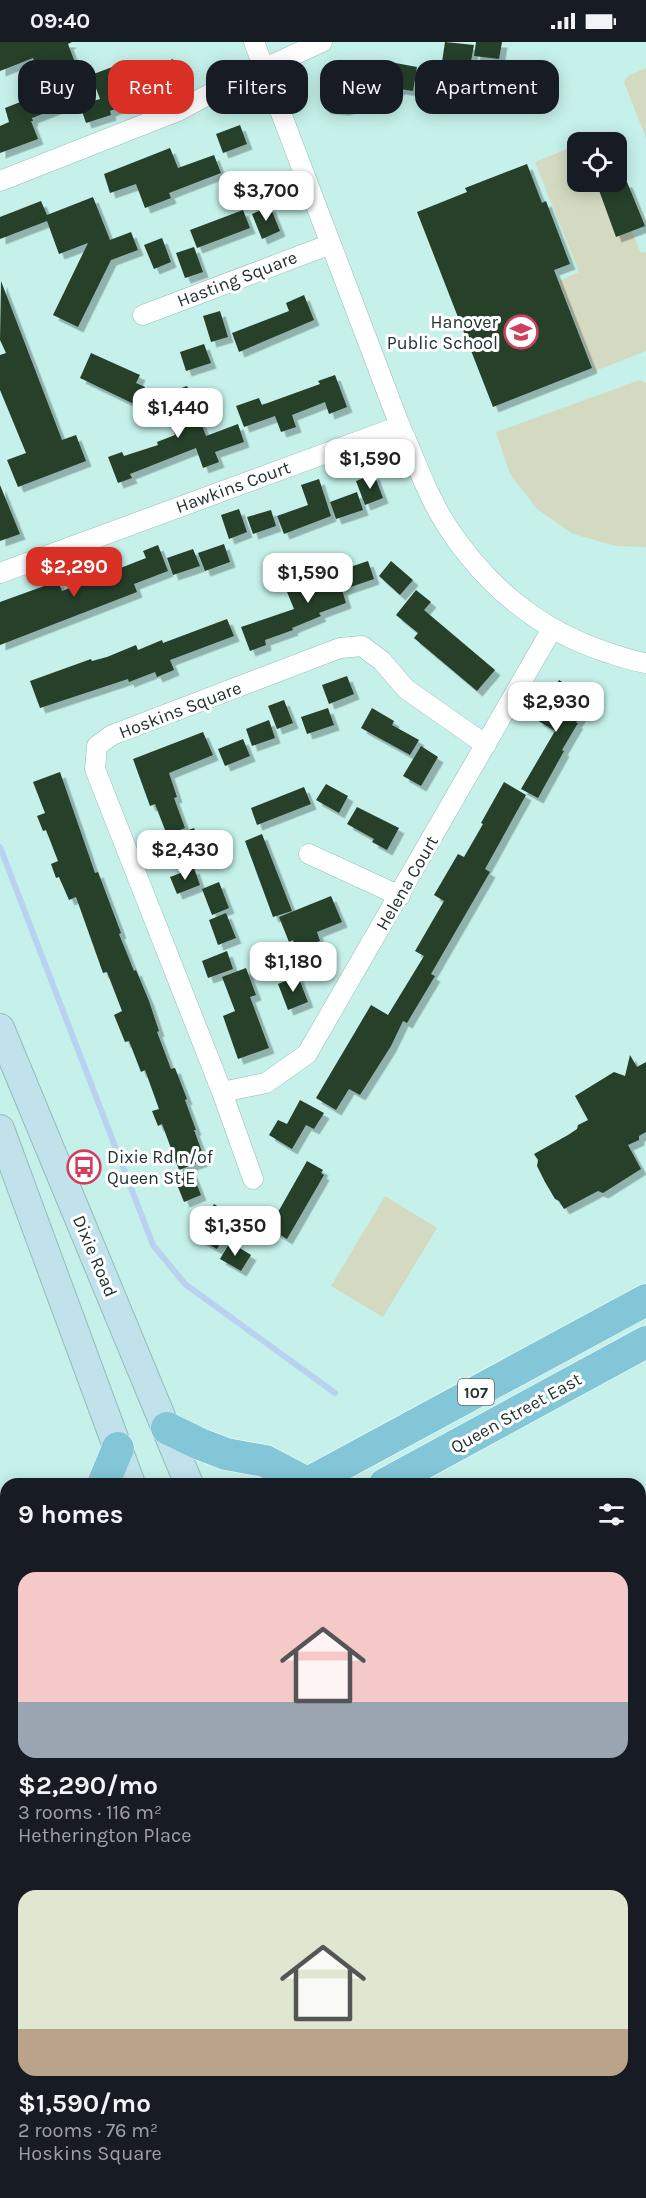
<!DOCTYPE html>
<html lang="en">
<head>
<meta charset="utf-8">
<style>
  :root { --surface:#171b24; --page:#20242c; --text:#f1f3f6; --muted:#9ea1a6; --accent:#d93025 }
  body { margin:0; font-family:Karla,sans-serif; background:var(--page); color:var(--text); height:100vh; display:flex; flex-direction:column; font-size:22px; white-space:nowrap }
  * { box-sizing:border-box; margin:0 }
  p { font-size:20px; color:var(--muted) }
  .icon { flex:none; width:33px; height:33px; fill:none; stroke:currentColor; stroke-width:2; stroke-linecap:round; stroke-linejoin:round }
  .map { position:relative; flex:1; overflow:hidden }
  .sheet { position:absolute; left:0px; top:1436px; width:646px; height:722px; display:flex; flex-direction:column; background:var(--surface); border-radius:18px 18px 0 0; box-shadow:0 3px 15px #0003 }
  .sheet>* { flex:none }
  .guide { position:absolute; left:18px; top:18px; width:610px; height:54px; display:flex; gap:12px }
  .controls { position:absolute; left:567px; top:90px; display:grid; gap:12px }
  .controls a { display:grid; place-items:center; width:60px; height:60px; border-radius:12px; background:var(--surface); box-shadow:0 3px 15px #0003; font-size:30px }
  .price { position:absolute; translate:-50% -51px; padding:0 14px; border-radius:12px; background:#fff; color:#222; font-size:20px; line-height:39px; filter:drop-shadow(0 2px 3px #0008) }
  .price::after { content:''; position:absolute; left:50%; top:36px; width:18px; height:14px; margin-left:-9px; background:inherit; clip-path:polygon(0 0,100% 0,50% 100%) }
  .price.selected { background:var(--accent); color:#fff }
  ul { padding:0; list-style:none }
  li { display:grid; align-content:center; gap:12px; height:318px; padding:0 18px }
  li span { display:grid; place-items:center; height:186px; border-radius:18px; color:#555 }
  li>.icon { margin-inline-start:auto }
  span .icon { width:108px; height:108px; fill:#fffc; stroke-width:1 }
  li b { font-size:26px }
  h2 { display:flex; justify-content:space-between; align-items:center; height:72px; padding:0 18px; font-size:26px }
  .chip { padding:0 21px; border-radius:18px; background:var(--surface); box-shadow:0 3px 15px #0003; font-size:21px; line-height:54px }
  .chip.selected { background:var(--accent); color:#fff }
  .status { display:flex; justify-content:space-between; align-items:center; height:42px; padding:0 30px; background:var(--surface); direction:ltr }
  .status svg { height:16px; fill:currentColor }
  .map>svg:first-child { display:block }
  .green { fill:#d4d9c1 }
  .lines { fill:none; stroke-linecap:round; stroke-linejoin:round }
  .stream { stroke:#b9d2f1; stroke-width:6 }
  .building { fill:#263f2c; filter:url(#shadow) }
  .street-casing { stroke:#93bdb7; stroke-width:21 }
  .secondary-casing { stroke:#93bdb7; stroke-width:30 }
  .primary-casing { stroke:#fff; stroke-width:33 }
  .street { stroke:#fff; stroke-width:20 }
  .secondary { stroke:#c1e2eb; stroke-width:28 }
  .primary { stroke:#82c6d7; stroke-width:32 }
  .labels { text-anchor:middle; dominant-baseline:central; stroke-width:6; stroke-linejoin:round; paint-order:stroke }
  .shield { fill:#fff; stroke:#64706e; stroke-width:1.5 }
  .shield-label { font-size:16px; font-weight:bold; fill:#213230 }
  .street-label { font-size:18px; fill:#213230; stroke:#fff }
  .poi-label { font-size:18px; fill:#213230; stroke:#fff; text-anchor:end }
</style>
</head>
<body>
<div class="status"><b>09:40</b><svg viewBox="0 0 49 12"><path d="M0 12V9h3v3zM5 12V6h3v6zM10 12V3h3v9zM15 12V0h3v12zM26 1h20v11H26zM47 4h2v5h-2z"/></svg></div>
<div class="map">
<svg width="646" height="2156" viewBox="0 0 646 2156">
  <defs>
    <filter id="shadow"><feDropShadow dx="5.5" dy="5.5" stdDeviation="0" flood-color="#0004"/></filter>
  </defs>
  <rect width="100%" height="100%" fill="#c5f1ea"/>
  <path class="green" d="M646,26V96L624,40L628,34Z
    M577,103L578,140H611L641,211L646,210V309L595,329L559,239L579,230L535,120Z
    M640,338L646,341V505L616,504L573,492L537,467L510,432L496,390Z
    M385,1154L437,1186L383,1275L331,1244Z"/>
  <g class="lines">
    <path class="stream" d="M0,805L153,1203L185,1242L335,1351"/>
  </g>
  <path class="building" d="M0,0H72L68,2L76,23L55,31L68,62L32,76L33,79H31L38,97L0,111V84L9,80L5,66L46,50L33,16L0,29Z
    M445,0L474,3L470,25L442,20Z
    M476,0H502L499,17L474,14Z
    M173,17L180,36L148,48L150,53L110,69L111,73L86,81L80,63L100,57L91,33L115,24L120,37Z
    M390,20L417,25L413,49L400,47L344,68L324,66L327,32L348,34L347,44L389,28Z
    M240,83L247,102L223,111L216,92Z
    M170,106L178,126L214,113L221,131L169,151L171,156L145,166L136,142L110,151L104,132Z
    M527,122L542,161L546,159L570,222L554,228L592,326L493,365L417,170L467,150L465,146Z
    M596,140H627L645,184L616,195Z
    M93,155L110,198L131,190L138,208L111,218L78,285L53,273L88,201L59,212L47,179L0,197V175L41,159L47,173Z
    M270,164L280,189L262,197L252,172Z
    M243,168L250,186L197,206L190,188Z
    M162,196L171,220L154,227L144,203Z
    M194,205L203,230L185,236L176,211Z
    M1,239L62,398L76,393L86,419L18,445L7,418L26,411L0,348V313L6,311L0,298Z
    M304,253L314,278L239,310L232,291L289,269L286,261Z
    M220,269L228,295L211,300L203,274Z
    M204,302L211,321L186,329L180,310Z
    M91,311L140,333L136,341L145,345L136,363L80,336Z
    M335,333L347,365L329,372L325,360L292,373L296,385L281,390L275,374L244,385L236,364L259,356L262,363L320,342L318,339Z
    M187,344L206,394L238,382L244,400L215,410L219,420L203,426L196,406L130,432L132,436L118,441L108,415L122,410L124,414L158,403L157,400L175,393L160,354Z
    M374,432L383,456L365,463L356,439Z
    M319,437L331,474L284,492L277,474L308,463L301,443Z
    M0,443L20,492L0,499Z
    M357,450L363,468L336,477L330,460Z
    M239,467L247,490L229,497L221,473Z
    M271,468L276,484L253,492L247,475Z
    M224,502L230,520L205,529L198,511Z
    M158,503L168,529L134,542L137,550L0,603V560L58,539L62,549L146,516L143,509Z
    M193,507L200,524L173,533L167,516Z
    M368,519L374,537L342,548L346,561L319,571L321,574L292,586L293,588L265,598L266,603L250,609L241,585L294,567L287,550L315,540L313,536L334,528L335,530Z
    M391,519L413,538L400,553L379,534Z
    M416,548L431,560L424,568L495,628L477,649L414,596L418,591L396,573Z
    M227,577L234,594L170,618L174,628L157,635L155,630L129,640L128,637L40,666L30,639L91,617L92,619L107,615L136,603L138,608L162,598L163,601Z
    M347,634L354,652L329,662L322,643Z
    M559,638L590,658L576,681H578L562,708L564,709L538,756L521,747L555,689L537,678Z
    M284,658L293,681L277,687L268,664Z
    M328,666L334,683L307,692L301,675Z
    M372,666L394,679L392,683L419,698L410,713L361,686Z
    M269,678L275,696L252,704L246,687Z
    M203,690L213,713L169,731L177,755L174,756L185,786L167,793L155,762L150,764L133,717Z
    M243,697L250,714L225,724L218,707Z
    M421,704L438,715L421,744L403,734Z
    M60,730L95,831L98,830L121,891L119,892L134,929L136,928L149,959L159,989L157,990L171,1027L175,1026L187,1057L185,1058L196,1088H194L205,1118L179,1128L162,1082L158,1084L152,1069L159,1067L145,1028L141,1030L129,999L125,1000L114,973L122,969L107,930L103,931L76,855L69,858L59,835L56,836L51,822L58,819L46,788L43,789L37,774L45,771L33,740Z
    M504,740L526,753L485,827L490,830L431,932L435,934L407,981L403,979L391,1004L360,1053L349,1047L336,1068L316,1056L371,963L388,973L424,914L415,909L444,859L434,853L458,812L464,815L483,782L481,781Z
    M326,742L348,754L339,771L316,758Z
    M304,745L311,762L257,783L251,766Z
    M357,765L399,786L387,808L372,800L374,797L347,782Z
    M194,786L204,810L188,817L178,792Z
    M262,792L292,869L273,875L245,799Z
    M194,826L200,843L177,852L170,835Z
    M219,840L229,866L212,873L202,847Z
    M331,854L342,880L317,890L320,899L315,901L318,910L300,917L293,898L289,900L279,875Z
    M226,871L236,896L218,903L209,878Z
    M227,909L233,927L208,936L202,919Z
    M246,926L256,953L250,955L269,1006L238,1017L223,974L235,969L222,935Z
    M298,934L308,960L288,968L278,942Z
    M630,1013L637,1025L646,1020V1090L639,1094V1098L628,1103L641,1127L603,1151L598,1149L564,1167L559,1159L555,1157L545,1140L537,1124L538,1118L534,1112L568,1093L577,1087L578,1083L588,1078L575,1054L614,1030L625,1034Z
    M300,1058L324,1071L314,1087L306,1083L292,1107L269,1093L278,1078L287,1082Z
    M307,1119L323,1128L321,1131L324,1133L287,1197L269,1186Z
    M191,1128L201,1153L184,1160L174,1135Z
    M214,1162L235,1175L217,1207L195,1195Z
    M230,1200L251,1213L241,1229L220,1217Z"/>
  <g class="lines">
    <defs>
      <path id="street" d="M254,0L400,384C415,417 427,453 447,484C485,543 539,588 606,610C619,614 632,619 646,621
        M0,139L178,69L221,46L322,0
        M143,273L331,202
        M0,531L400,384
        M309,812L400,854
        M222,1050L266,1041L307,1012L552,587
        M253,1137L222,1050L95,727L97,704L112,693L340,606L362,604L382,619L406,647L486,703
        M640,2096L646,2094
        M640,2126L646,2123
        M509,2156L520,2151
        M577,2156L587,2151"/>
      <path id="secondary" d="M0,986L189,1442
        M0,1087L131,1442
        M396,2151L398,2156
        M449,2151L451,2156"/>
      <path id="primary" d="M167,1386L200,1402L226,1412L265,1419L307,1441
        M103,1442L118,1406
        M306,1442L646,1258
        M385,1442L646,1300
        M0,1606L6,1603
        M0,1650L6,1646"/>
    </defs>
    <use href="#street" class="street-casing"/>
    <use href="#secondary" class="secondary-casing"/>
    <use href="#primary" class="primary-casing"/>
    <use href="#street" class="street"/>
    <use href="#secondary" class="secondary"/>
    <use href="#primary" class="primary"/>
  </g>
  <defs>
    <symbol id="school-ring" viewBox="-11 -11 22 22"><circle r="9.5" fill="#fff" stroke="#d0405d" stroke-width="1.5"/><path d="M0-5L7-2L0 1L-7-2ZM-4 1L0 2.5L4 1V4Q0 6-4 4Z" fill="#d0405d"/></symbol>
    <symbol id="bus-ring" viewBox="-11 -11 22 22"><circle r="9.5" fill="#fff" stroke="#d0405d" stroke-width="1.5"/><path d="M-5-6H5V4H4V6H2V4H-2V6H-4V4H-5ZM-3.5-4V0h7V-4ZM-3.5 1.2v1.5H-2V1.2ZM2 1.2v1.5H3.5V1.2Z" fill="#d0405d"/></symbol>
  </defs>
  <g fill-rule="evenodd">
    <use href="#school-ring" x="502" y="271" width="38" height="38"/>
    <use href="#bus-ring" x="65" y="1106" width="38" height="38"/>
  </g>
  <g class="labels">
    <rect class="shield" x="458" y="1337" width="36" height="26" rx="4.5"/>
    <g class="shield-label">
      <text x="476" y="1350">107</text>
    </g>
    <g class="street-label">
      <text transform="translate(237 237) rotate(-21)">Hasting Square</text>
      <text transform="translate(233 445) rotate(-20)">Hawkins Court</text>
      <text transform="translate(180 668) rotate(-21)">Hoskins Square</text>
      <text transform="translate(407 841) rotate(-60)">Helena Court</text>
      <text transform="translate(95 1214) rotate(67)">Dixie Road</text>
      <text transform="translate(516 1371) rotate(-29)">Queen Street East</text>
    </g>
    <g class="poi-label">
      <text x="498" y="280">Hanover<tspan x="498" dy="21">Public School</tspan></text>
      <text x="107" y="1115" text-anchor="start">Dixie Rd n/of<tspan x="107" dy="21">Queen St E</tspan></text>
    </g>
  </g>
</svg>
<div class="controls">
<a><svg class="icon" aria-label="locate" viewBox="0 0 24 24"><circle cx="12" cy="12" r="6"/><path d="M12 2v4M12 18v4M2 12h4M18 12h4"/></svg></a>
</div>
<b class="price" style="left:266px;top:180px">$3,700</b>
<b class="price" style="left:178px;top:397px">$1,440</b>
<b class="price" style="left:370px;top:448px">$1,590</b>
<b class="price selected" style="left:74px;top:556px">$2,290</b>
<b class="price" style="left:308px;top:562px">$1,590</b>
<b class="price" style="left:556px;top:691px">$2,930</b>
<b class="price" style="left:185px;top:839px">$2,430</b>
<b class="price" style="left:293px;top:951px">$1,180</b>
<b class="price" style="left:235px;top:1215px">$1,350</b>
<div class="guide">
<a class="chip">Buy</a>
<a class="chip selected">Rent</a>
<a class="chip">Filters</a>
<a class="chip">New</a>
<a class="chip">Apartment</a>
</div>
<section class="sheet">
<h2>9 homes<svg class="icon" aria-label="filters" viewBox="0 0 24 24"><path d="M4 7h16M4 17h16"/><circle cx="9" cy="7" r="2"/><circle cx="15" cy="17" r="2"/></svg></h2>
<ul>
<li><span style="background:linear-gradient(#f6c9c9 70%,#9aa5b1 0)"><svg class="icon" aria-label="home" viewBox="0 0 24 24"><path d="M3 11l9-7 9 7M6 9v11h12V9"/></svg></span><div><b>$2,290/mo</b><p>3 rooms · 116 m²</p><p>Hetherington Place</p></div></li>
<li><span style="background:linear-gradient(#dfe7d0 75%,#b9a48a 0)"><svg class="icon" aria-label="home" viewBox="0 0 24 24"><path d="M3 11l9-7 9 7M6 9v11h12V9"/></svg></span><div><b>$1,590/mo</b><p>2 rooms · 76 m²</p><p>Hoskins Square</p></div></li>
</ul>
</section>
</div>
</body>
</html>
